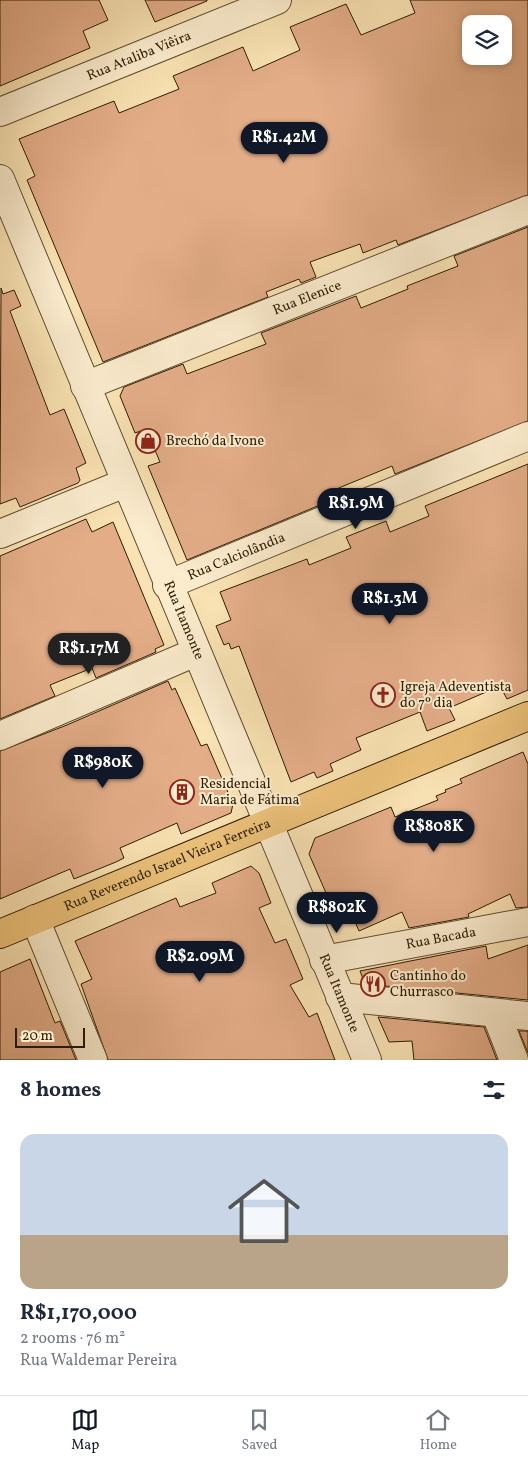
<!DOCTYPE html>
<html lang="en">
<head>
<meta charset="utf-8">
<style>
  :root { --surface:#fff; --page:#f6f6f7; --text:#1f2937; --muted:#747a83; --line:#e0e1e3; --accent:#111827 }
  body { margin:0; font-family:Vollkorn,serif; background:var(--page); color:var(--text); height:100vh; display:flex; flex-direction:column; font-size:19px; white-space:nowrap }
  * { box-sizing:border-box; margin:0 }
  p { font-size:16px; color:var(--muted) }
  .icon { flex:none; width:28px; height:28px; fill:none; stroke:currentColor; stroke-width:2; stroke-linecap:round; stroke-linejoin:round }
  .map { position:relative; height:1060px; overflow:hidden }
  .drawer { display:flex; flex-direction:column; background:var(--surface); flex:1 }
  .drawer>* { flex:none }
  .controls { position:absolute; left:462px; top:15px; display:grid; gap:10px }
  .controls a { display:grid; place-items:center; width:50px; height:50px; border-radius:10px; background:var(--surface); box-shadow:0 2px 8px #0003; font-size:25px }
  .scale { position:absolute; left:15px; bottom:12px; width:70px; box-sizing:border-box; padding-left:5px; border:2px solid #2e1d03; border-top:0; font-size:14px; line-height:18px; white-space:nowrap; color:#2e1d03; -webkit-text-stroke:4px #fbecce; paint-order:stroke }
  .price { position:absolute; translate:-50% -42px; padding:0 11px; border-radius:18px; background:var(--accent); color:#fff; font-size:16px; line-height:32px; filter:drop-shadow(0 1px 2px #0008) }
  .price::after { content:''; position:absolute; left:50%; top:30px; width:15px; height:11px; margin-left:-8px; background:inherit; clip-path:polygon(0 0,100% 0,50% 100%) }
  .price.on { background:#222; color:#fff }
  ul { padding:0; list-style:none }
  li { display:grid; align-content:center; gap:10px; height:265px; padding:0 20px }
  li span { display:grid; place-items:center; height:155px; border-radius:15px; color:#555 }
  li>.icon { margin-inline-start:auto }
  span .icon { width:90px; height:90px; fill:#fffc; stroke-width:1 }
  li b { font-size:21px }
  h2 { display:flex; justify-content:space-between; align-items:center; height:60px; padding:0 20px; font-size:21px }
  .tab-bar { display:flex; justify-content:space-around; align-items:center; height:70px; border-top:1px solid var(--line); background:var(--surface); font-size:14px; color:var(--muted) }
  .tab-bar a { display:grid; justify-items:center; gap:2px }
  .tab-bar .on { color:var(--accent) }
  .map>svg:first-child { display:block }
  .building { fill:#e3ad88; stroke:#2e1d03; fill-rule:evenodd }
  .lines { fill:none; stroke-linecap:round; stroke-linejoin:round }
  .minor-casing { stroke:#614e2f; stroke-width:30 }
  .major-casing { stroke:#2e1d03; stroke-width:30 }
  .minor { stroke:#fbecce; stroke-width:28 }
  .major { stroke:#ecc17a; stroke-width:28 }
  .labels { text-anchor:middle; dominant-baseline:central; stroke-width:4; stroke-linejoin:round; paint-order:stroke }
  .street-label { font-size:14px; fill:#2e1d03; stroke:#fbecce }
  .poi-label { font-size:14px; fill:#2e1d03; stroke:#fbecce; text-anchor:start }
</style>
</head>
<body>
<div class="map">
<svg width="528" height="1060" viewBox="0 0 528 1060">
  <rect width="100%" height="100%" fill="#f9e2b3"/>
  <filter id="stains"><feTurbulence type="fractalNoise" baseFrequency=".004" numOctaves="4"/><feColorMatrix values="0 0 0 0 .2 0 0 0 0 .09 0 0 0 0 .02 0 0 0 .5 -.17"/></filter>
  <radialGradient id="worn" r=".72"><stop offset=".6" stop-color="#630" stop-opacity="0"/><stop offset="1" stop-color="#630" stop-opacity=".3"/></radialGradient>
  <path class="building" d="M0,0H99L108,20L83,31L90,48L0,86Z
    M145,0H207V1L155,22Z
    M410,0H528V195L398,245L396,240L363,253L360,244L310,262L316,277L301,283L299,279L266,292L268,297L103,362L27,180L35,176L19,139L114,101L119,113L179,89L173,76L243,47L253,71L300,50L290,27L346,4L361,35L415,13ZM471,24H504V56H471Z
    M528,227V421L395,474L392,466L334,490L337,498L187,560L148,466L160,462L146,429L135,433L120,396L124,387L183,364L187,374L266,344L261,333L356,296L361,308L408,289L407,286L458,266L454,256Z
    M1,288L3,294L14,290L21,306L10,311L50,415L64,409L86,463L76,468L80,480L78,483L20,507L16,498L0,504Z
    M528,464V690L507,699L500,686L449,708L455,720L427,731L420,712L356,738L361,750L330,764L333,771L317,778L314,772L291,782L239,646L231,649L229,643L224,645L216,626L231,620L220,592L307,559L309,565L351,548L346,537L386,521L390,532L429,516L425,506Z
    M86,519L92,532L113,522L164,645L155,649L156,652L96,678L92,668L50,685L55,696L0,719V556Z
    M168,681L172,690L175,688L201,746L207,744L233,804L231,813L181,834L177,823L120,848L124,858L116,862L74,879L70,869L0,899V751L67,725Z
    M523,752L528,764V907L516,908L510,894L468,914L469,917L409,928L402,912L359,931L347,903L333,909L309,854L315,838L391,807L395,817L438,800L436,796L446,792L445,790L462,783L460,779Z
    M251,866L259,873L271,903L259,908L275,943L286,939L303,979L290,985L309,1017L317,1013L335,1060H108L81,984L92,979L75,941L176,898L180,907L216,893L212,883Z
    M528,945V1000L365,984L360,971L486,946L488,959Z
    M30,959L55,1023L60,1021L76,1060H0V972Z
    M378,1017L484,1027L497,1060H414L412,1041L389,1042Z
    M519,1031H528V1053Z"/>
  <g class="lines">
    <defs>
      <g id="minor">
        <path id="s1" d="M0,112L277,0"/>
        <path id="s2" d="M0,179L367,1060"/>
        <path id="s3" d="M85,386L528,210"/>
        <path d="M0,534L125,483"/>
        <path id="s4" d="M167,585L528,436"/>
        <path d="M0,736L196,652"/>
        <path d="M35,919L93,1060"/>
        <path id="s5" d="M324,960L528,922"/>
        <path d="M340,997L528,1016"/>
        <path d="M496,1014L514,1060"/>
      </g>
      <g id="major">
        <path id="s6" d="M0,934L528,716"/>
      </g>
    </defs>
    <use href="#minor" class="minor-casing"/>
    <use href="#major" class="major-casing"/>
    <use href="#minor" class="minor"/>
    <use href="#major" class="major"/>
  </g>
  <defs>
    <symbol id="shop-ring" viewBox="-11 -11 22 22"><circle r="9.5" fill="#fbecce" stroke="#8f2418" stroke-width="1.5"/><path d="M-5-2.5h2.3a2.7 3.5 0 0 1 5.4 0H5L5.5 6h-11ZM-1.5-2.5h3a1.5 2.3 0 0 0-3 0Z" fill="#8f2418"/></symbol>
    <symbol id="church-ring" viewBox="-11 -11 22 22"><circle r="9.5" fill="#fbecce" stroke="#8f2418" stroke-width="1.5"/><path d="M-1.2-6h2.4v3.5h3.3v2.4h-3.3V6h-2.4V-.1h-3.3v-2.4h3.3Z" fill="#8f2418"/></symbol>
    <symbol id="building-ring" viewBox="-11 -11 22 22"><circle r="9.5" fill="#fbecce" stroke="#8f2418" stroke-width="1.5"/><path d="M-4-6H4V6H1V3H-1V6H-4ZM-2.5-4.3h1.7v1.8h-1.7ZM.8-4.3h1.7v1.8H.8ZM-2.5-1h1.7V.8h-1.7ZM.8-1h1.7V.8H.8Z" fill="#8f2418"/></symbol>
    <symbol id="restaurant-ring" viewBox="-11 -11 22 22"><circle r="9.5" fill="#fbecce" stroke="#8f2418" stroke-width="1.5"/><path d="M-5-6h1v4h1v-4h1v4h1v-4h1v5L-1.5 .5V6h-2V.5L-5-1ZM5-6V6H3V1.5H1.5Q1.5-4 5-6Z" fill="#8f2418"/></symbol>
  </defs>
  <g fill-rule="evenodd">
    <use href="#shop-ring" x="134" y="427" width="28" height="28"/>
    <use href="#church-ring" x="369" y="681" width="28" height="28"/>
    <use href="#building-ring" x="168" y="778" width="28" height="28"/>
    <use href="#restaurant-ring" x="359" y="970" width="28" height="28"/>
  </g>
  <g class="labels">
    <g class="street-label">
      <text stroke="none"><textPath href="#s1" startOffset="150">Rua Ataliba Viêira</textPath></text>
      <text stroke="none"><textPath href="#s3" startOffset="239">Rua Elenice</textPath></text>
      <text stroke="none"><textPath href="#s4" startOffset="75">Rua Calciolândia</textPath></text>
      <text stroke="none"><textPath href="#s2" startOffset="478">Rua Itamonte</textPath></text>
      <text stroke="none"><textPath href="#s6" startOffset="181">Rua Reverendo Israel Vieira Ferreira</textPath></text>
      <text stroke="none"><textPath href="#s5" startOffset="119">Rua Bacada</textPath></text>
      <text stroke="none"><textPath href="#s2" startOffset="882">Rua Itamonte</textPath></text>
    </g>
    <g class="poi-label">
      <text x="166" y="441">Brechó da Ivone</text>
      <text x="400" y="687">Igreja Adeventista<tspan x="400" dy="16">do 7º dia</tspan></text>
      <text x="200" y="784">Residencial<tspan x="200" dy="16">Maria de Fátima</tspan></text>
      <text x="390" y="976">Cantinho do<tspan x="390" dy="16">Churrasco</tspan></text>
    </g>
  </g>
  <rect width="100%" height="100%" filter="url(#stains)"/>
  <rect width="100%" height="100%" fill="url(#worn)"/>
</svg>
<div class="controls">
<a><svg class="icon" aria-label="layers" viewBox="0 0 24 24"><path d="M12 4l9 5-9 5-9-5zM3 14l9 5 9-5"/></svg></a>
</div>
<div class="scale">20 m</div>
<b class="price" style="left:284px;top:164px">R$1.42M</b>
<b class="price" style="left:356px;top:530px">R$1.9M</b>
<b class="price" style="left:390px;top:625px">R$1.3M</b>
<b class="price on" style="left:89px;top:675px">R$1.17M</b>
<b class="price" style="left:103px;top:789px">R$980K</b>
<b class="price" style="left:434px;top:853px">R$808K</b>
<b class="price" style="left:337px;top:934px">R$802K</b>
<b class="price" style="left:200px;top:983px">R$2.09M</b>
</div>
<section class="drawer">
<h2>8 homes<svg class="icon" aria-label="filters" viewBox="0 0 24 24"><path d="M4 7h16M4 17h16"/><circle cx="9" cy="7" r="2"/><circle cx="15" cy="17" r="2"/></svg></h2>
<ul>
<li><span style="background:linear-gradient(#c9d6e8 65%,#b9a48a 0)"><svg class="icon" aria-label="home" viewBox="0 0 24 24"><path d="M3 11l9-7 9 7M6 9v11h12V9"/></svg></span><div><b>R$1,170,000</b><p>2 rooms · 76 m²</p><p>Rua Waldemar Pereira</p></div></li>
</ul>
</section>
<nav class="tab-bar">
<a class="on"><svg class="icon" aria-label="map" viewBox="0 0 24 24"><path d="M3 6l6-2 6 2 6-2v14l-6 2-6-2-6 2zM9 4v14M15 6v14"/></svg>Map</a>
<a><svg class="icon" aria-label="saved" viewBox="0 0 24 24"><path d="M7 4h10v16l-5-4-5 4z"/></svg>Saved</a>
<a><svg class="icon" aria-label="home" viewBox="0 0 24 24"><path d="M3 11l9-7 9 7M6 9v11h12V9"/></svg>Home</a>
</nav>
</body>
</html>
